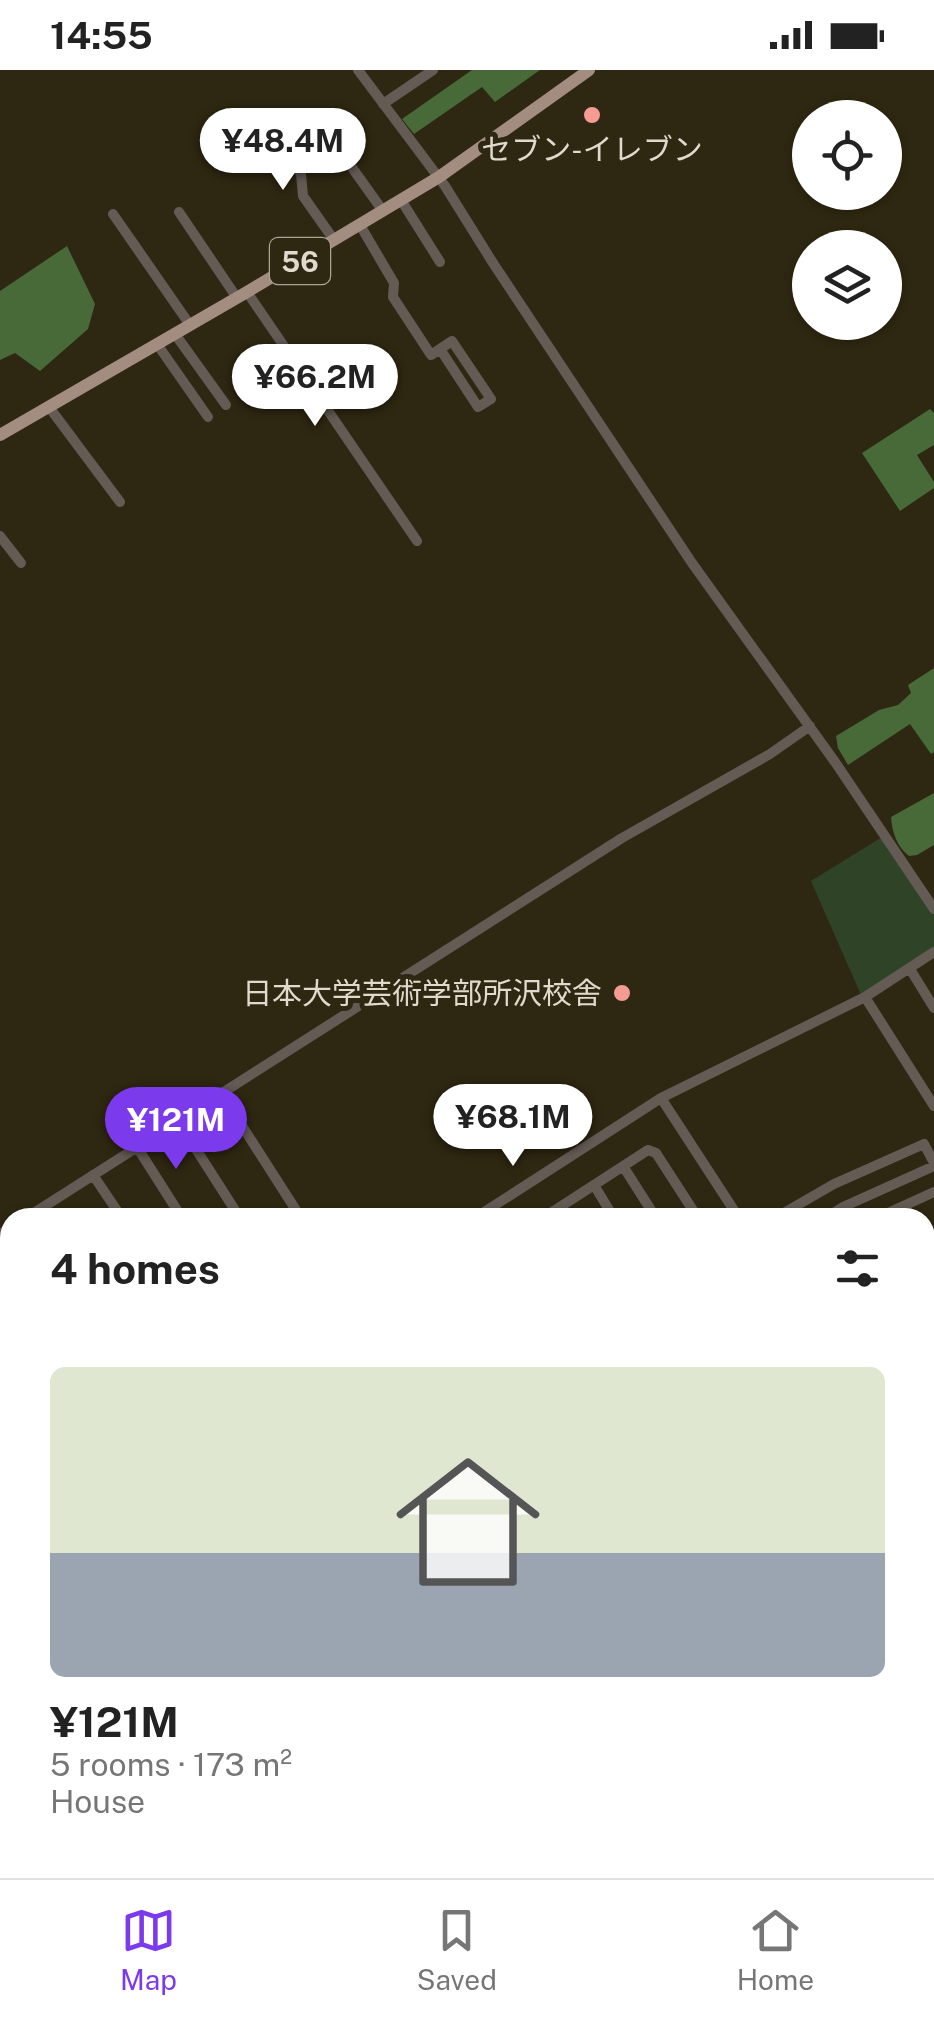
<!DOCTYPE html>
<html lang="en">
<head>
<meta charset="utf-8">
<style>
  :root { --surface:#fff; --page:#f6f6f6; --text:#222; --muted:#767676; --line:#e0e0e0; --accent:#7c3aed }
  body { margin:0; font-family:"Public Sans","Noto Sans JP",sans-serif; background:var(--page); color:var(--text); height:100vh; display:flex; flex-direction:column; font-size:38px; white-space:nowrap }
  * { box-sizing:border-box; margin:0 }
  p { font-size:32px; color:var(--muted) }
  .icon { flex:none; width:55px; height:55px; fill:none; stroke:currentColor; stroke-width:2; stroke-linecap:round; stroke-linejoin:round }
  .map { position:relative; flex:1; overflow:hidden }
  .details { position:absolute; left:0px; top:1138px; width:935px; height:672px; display:flex; flex-direction:column; background:var(--surface); border-radius:30px 30px 0 0; box-shadow:0 2px 8px #0004 }
  .details>* { flex:none }
  .controls { position:absolute; left:792px; top:30px; display:grid; gap:20px }
  .controls a { display:grid; place-items:center; width:110px; height:110px; border-radius:50%; background:var(--surface); box-shadow:0 2px 8px #0004; font-size:50px }
  .price { position:absolute; translate:-50% -85px; padding:0 22px; border-radius:35px; background:#fff; color:#222; font-size:32px; line-height:65px; filter:drop-shadow(0 2px 5px #0008) }
  .price::after { content:''; position:absolute; left:50%; top:60px; width:30px; height:22px; margin-left:-15px; background:inherit; clip-path:polygon(0 0,100% 0,50% 100%) }
  .price.selected { background:var(--accent); color:#fff }
  ul { padding:0; list-style:none }
  li { display:grid; align-content:center; gap:20px; height:530px; padding:0 50px }
  li+li { border-top:2px solid var(--line) }
  li span { display:grid; place-items:center; height:310px; border-radius:15px; color:#555 }
  li>.icon { margin-inline-start:auto }
  span .icon { width:180px; height:180px; fill:#fffc; stroke-width:1 }
  li b { font-size:42px }
  h2 { display:flex; justify-content:space-between; align-items:center; height:120px; padding:0 50px; font-size:42px }
  .status { display:flex; justify-content:space-between; align-items:center; height:70px; padding:0 50px; background:var(--surface); direction:ltr }
  .status svg { height:28px; fill:currentColor }
  .tab-bar { display:flex; justify-content:space-around; align-items:center; height:140px; border-top:2px solid var(--line); background:var(--surface); font-size:28px; color:var(--muted) }
  .tab-bar a { display:grid; justify-items:center; gap:5px }
  .tab-bar .selected { color:var(--accent) }
  .map>svg:first-child { display:block }
  .green { fill:#2f4427 }
  .forest { fill:#476a38 }
  .lines { fill:none; stroke-linecap:round; stroke-linejoin:round }
  .stream { stroke:#061b26; stroke-width:2.5 }
  .minor { stroke:#655b55; stroke-width:10 }
  .major { stroke:#a38d81; stroke-width:12 }
  .poi-dot { fill:#f59c92; stroke:#2e2711; stroke-width:4 }
  .labels { text-anchor:middle; dominant-baseline:central; stroke-width:10; stroke-linejoin:round; paint-order:stroke }
  .shield { fill:#2e2711; stroke:#aaa495; stroke-width:2.5 }
  .shield-label { font-size:28px; font-weight:bold; fill:#dfdacd }
  .poi-label { font-size:30px; fill:#dfdacd; stroke:#2e2711 }
</style>
</head>
<body>
<div class="status"><b>14:55</b><svg viewBox="0 0 49 12"><path d="M0 12V9h3v3zM5 12V6h3v6zM10 12V3h3v9zM15 12V0h3v12zM26 1h20v11H26zM47 4h2v5h-2z"/></svg></div>
<div class="map">
<svg width="934" height="1808" viewBox="0 0 934 1808">
  <rect width="100%" height="100%" fill="#2e2711"/>
  <path class="green" d="M882,767L934,845V878L861,925L811,811Z"/>
  <path class="forest" d="M472,0H540L495,32L482,17L414,64L402,49Z
    M67,176L95,234L88,259L40,301L15,283L0,290V221Z
    M930,339L934,343V375L917,385L934,412V418L900,441L862,383Z
    M934,598V682L931,684L910,654L848,695L838,678L836,666L879,640L898,635L911,623L908,615Z
    M934,723V775L917,785L909,786C897,777 892,762 891,747Z"/>
  <g class="lines">
    <path class="stream" d="M851,1800L858,1808"/>
    <path class="minor" d="M358,0L445,116L493,193L692,493L835,692L934,839
      M383,34L433,0
      M264,53L301,104L303,126L334,170
      M338,78L383,141
      M401,130L440,192
      M179,142L237,228
      M113,144L190,255
      M360,155L394,213L393,227L431,285L452,271L491,329L478,337L440,279
      M247,222L417,471
      M175,264L226,335
      M157,274L208,347
      M49,337L120,432
      M0,466L21,493
      M910,899L934,938
      M865,927L934,1036
      M221,1023L301,1148
      M661,1028L739,1148
      M178,1051L240,1148
      M137,1077L182,1148
      M623,1096L656,1148
      M93,1105L122,1148
      M594,1115L614,1148
      M26,1148L622,768L770,684L810,656
      M475,1148L661,1028L865,927L934,882
      M543,1148L648,1080L656,1083L698,1148
      M781,1148L782,1144L834,1114L924,1074L934,1093
      M826,1148L843,1137L934,1096
      M877,1148L934,1122
      M0,1164L10,1158
      M925,1168L934,1166
      M925,1192L934,1190
      M0,1225L10,1218
      M0,1287L10,1281
      M0,1316L10,1332
      M0,1349L10,1342
      M925,1406L934,1423
      M0,1411L10,1405
      M0,1477L10,1471
      M0,1542L10,1535
      M925,1573H934
      M0,1602L10,1595
      M0,1654L10,1669
      M925,1790L934,1798
      M63,1808L72,1800
      M623,1808L631,1800"/>
    <path class="major" d="M0,365L247,222L439,107L589,0
      M0,1751L10,1767
      M0,1775L10,1791
      M16,1800L21,1808
      M31,1800L36,1808"/>
  </g>
  <g class="poi-dot">
    <circle cx="592" cy="45" r="10"/>
    <circle cx="622" cy="923" r="10"/>
  </g>
  <g class="labels">
    <rect class="shield" x="270" y="168" width="60" height="46" rx="8"/>
    <g class="shield-label">
      <text x="300" y="191">56</text>
    </g>
    <g class="poi-label">
      <text x="592" y="79">セブン-イレブン</text>
      <text x="602" y="923" text-anchor="end">日本大学芸術学部所沢校舎</text>
    </g>
  </g>
</svg>
<div class="controls">
<a><svg class="icon" aria-label="locate" viewBox="0 0 24 24"><circle cx="12" cy="12" r="6"/><path d="M12 2v4M12 18v4M2 12h4M18 12h4"/></svg></a>
<a><svg class="icon" aria-label="layers" viewBox="0 0 24 24"><path d="M12 4l9 5-9 5-9-5zM3 14l9 5 9-5"/></svg></a>
</div>
<b class="price" style="left:283px;top:123px">¥48.4M</b>
<b class="price" style="left:315px;top:359px">¥66.2M</b>
<b class="price" style="left:513px;top:1099px">¥68.1M</b>
<b class="price selected" style="left:176px;top:1102px">¥121M</b>
<section class="details">
<h2>4 homes<svg class="icon" aria-label="filters" viewBox="0 0 24 24"><path d="M4 7h16M4 17h16"/><circle cx="9" cy="7" r="2"/><circle cx="15" cy="17" r="2"/></svg></h2>
<ul>
<li><span style="background:linear-gradient(#dfe7d0 60%,#9aa5b1 0)"><svg class="icon" aria-label="home" viewBox="0 0 24 24"><path d="M3 11l9-7 9 7M6 9v11h12V9"/></svg></span><div><b>¥121M</b><p>5 rooms · 173 m²</p><p>House</p></div></li>
</ul>
</section>
</div>
<nav class="tab-bar">
<a class="selected"><svg class="icon" aria-label="map" viewBox="0 0 24 24"><path d="M3 6l6-2 6 2 6-2v14l-6 2-6-2-6 2zM9 4v14M15 6v14"/></svg>Map</a>
<a><svg class="icon" aria-label="saved" viewBox="0 0 24 24"><path d="M7 4h10v16l-5-4-5 4z"/></svg>Saved</a>
<a><svg class="icon" aria-label="home" viewBox="0 0 24 24"><path d="M3 11l9-7 9 7M6 9v11h12V9"/></svg>Home</a>
</nav>
</body>
</html>
